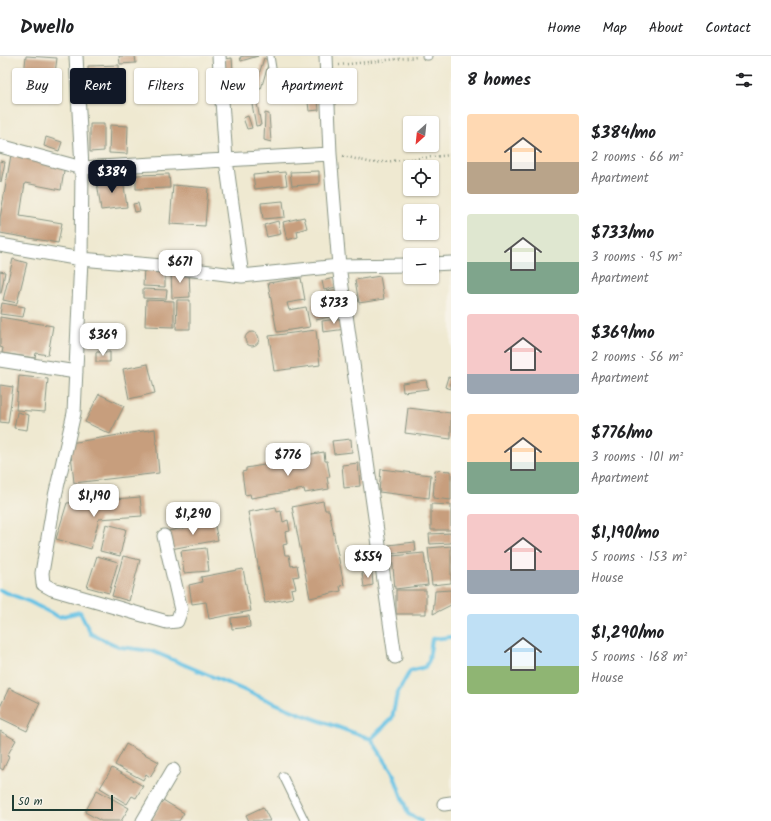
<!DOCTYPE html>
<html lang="en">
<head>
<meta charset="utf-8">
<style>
  :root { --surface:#fff; --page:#f6f6f6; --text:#202124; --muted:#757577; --line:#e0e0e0; --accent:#111827 }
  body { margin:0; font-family:Kalam,sans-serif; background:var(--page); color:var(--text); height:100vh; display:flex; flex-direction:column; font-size:15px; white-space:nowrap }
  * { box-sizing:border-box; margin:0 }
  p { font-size:13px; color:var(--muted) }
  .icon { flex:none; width:22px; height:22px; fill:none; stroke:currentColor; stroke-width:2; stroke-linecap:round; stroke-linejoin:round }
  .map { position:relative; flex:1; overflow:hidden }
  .details { display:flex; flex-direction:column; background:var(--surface); width:320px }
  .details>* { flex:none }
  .hud { position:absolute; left:12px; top:12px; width:379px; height:36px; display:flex; gap:8px }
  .needle { width:26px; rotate:207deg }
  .tools { position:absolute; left:403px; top:60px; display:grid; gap:8px }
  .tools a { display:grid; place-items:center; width:36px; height:36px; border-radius:4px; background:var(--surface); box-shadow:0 1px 3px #0004; font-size:20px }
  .scale { position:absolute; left:12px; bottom:10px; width:101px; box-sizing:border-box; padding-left:4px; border:2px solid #1f3d34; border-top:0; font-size:11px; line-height:14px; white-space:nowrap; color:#1f3d34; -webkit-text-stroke:3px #f7f3e8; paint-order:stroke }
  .price { position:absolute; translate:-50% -34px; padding:0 9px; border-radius:8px; background:#fff; color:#222; font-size:13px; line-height:26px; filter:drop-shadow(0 1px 2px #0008) }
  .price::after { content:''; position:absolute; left:50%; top:24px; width:12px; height:9px; margin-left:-6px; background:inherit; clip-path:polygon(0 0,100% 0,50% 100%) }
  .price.active { background:var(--accent); color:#fff }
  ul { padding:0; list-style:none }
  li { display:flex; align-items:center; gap:12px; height:100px; padding:0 16px }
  li span { display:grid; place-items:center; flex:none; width:112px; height:80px; border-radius:4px; color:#555 }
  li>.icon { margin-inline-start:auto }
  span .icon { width:48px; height:48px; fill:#fffc; stroke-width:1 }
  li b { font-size:17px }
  h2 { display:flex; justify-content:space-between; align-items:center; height:48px; padding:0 16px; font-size:17px }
  .chip { padding:0 14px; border-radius:4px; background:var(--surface); box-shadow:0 1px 3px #0004; font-size:14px; line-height:36px }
  .chip.active { background:var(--accent); color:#fff }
  header { display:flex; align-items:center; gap:24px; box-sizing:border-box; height:56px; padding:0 20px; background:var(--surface); border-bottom:1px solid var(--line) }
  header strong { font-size:19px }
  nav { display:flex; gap:22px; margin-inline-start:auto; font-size:14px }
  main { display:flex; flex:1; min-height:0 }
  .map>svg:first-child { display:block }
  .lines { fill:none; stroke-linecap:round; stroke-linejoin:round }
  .stream { stroke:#67c3e5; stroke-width:4 }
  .building { fill:#c79e7d }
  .lane-casing { stroke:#879382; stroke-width:9 }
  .street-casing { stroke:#879382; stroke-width:15 }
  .path { stroke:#879382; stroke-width:2.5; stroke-dasharray:1 3; stroke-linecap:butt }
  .lane { stroke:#fff; stroke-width:7 }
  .street { stroke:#fff; stroke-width:13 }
</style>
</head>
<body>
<header>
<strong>Dwello</strong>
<nav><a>Home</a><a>Map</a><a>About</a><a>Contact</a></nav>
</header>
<main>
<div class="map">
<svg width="451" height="765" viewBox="0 0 451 765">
  <rect width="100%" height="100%" fill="#f7f3e8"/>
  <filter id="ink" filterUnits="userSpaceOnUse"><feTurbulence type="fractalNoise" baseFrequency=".025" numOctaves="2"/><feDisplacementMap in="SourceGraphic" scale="8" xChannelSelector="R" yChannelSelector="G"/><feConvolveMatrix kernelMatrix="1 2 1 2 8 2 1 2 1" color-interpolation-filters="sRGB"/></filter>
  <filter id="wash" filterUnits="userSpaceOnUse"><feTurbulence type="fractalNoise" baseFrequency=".012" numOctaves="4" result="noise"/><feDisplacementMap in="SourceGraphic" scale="16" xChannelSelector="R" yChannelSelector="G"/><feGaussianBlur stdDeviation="0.9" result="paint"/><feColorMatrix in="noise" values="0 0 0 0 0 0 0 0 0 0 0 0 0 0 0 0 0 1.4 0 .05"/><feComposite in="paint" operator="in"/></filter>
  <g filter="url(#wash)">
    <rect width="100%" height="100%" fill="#efe9d1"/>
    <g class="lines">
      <path class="stream" d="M0,534L30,546L59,561L80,556L91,578L120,591L152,595L298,657L371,683L393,717L408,758L421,765
        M371,683L392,662L397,638L410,615L425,611L429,604L432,583L451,581"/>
    </g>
    <g id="blocks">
      <path class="building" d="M26,0L57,2L53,33L23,29Z
        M119,0H135L136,7L120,8Z
        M244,0H258L241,5L240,1Z
        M232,2L233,15H225L224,3Z
        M264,2L269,5L261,33L255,32Z
        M119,9L120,43L89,44L88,10Z
        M318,45L319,54L309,55L308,46Z
        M257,47L261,69L256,70L252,48Z
        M265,57L269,58L271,86L264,84Z
        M248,60L252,72L247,73L243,62Z
        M90,68H104V95L90,96Z
        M110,69L128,70L127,98L109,97Z
        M46,81L62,86L59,95L44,90Z
        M11,99L65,108L61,134L25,127L20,160L62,167L58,187L0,177V162Z
        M0,105L5,106L1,126L0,125Z
        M319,115V128L292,130L290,116Z
        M285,116L287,129L255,133L253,119Z
        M169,118L170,132L136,133V119Z
        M123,123L127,151L101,154L97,126Z
        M173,129L208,132L205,170L170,168Z
        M283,145L285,161L263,163L261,147Z
        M138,147L140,155L135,156L133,148Z
        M304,161L307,172L297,175L298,181L287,184L283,166Z
        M278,165L281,178L267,181L264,169Z
        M13,203L27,207L17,247L3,244Z
        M144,211L165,212V231L143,230Z
        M0,215L5,216L1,237H0Z
        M171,215H189L190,241L172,242Z
        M380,220L384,243L359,247L355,224Z
        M301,222L305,244L287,247L289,254L306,251L310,271L277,276L268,227Z
        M334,222L336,231L324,234L322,225Z
        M143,233L167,234L166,243L143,242Z
        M337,233L339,240L330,242L328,235Z
        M339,243L342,258L316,264L312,249Z
        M146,244L174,245V271L145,270Z
        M177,244H190V273H176Z
        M2,247L25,251L23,261L0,258Z
        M0,261L53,270L48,299L36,297L35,302L2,297L3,292L0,291Z
        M344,262L346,273L323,276L322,265Z
        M316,274L320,309L274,315L269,280Z
        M245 283a7 7 0 1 1 14 0a7 7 0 1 1-14 0Z
        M96,296H110V306H96Z
        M148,308L155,337L129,343L123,313Z
        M19,320L48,323L45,356L16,354Z
        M448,321L451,322V333L445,331Z
        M426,324L428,333L403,336L402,327Z
        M0,329L13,331L8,367L0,366Z
        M99,338L124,350L110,378L85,366Z
        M408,352L451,357V383L405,377Z
        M17,356L29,359L27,374L14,372Z
        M155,373L159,417L74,427L70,387Z
        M351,383L352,396L334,398L332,385Z
        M324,396L325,405H327L330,421H327L329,433L305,437L304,433L251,442L250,438L245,439L242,416L246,415V412L300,403V400Z
        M358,407L360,430L344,432L342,409Z
        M381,413L431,419L429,442L379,436Z
        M435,414L451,415V444L433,442Z
        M140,441L142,460L99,463L91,493L56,483L67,447Z
        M323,445L325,454H329L344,529L340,530L341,535L310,542L292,451Z
        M431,448L451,449V474H431Z
        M276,451L277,456L281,455L283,466L288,464L290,475L285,476L287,488L283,489L285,499H289L291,510L297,509L299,520L293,521L296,532L291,533L293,542L265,547L248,456Z
        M214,466L218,484L171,493L168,475Z
        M106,468L126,473L120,500L100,495Z
        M451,477V487L430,488L429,478Z
        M415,486L416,495L389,498L388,489Z
        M451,490V527L432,529L428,492Z
        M206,492L209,515L184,517L181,495Z
        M424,497L428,529L395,533L392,500Z
        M97,500L118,506L109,537L87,531Z
        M123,500L140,504L129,545L112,540Z
        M243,513L251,555L209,563L206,546L192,548L189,529L202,526L201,521Z
        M372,516L373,529L364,531L362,517Z
        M396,534H426V558H396Z
        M451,534V549L433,558L435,535Z
        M249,560L250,571L232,573L231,562Z
        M9,632L40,647L27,675L0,662V651Z
        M0,675L16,684L7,700L9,701L3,714L0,712Z
        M126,688L159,706L150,721L146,718L143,724L115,709Z
        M112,712L143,730L136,742L132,740L127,748L100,732Z
        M97,734L129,752L121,765H101L85,756Z
        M163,744L184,757L179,765H151Z
        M263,751L270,765H249L246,759Z"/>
    </g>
  </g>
  <g filter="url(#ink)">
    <use href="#blocks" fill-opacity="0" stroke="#879382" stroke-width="1"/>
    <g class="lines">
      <defs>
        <path id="lane" d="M270,0L276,37
          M426,0H428
          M283,720L305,765"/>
        <path id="street" d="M76,0L82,112L81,203L74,357L55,440L42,517L43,528L52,533L167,566L177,565L181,554L164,480
          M219,0L226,104L242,220
          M326,0L330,98L339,210L395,601
          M0,90L82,112L330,98
          M0,189L81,203L162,210L242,220L339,210L410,209
          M432,208L451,207
          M0,304L76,316
          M444,748L451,747
          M143,765L173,714"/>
      </defs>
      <use href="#lane" class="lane-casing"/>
      <use href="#street" class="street-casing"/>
      <path class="path" d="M339,9L417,1
        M343,100L373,107L451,99"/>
      <use href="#lane" class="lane"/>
      <use href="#street" class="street"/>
    </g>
  </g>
</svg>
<div class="tools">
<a><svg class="needle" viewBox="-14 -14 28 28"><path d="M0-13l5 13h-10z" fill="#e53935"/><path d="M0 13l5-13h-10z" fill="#757577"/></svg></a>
<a><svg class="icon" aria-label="locate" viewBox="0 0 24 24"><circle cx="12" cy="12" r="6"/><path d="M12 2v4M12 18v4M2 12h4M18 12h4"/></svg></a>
<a>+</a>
<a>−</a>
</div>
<div class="scale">50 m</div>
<b class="price active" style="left:112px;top:138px">$384</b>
<b class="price" style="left:180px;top:228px">$671</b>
<b class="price" style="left:334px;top:269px">$733</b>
<b class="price" style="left:103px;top:301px">$369</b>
<b class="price" style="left:288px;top:421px">$776</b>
<b class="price" style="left:94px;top:462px">$1,190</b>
<b class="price" style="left:193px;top:480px">$1,290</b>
<b class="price" style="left:368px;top:523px">$554</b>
<div class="hud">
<a class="chip">Buy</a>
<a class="chip active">Rent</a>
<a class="chip">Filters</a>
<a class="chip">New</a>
<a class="chip">Apartment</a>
</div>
</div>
<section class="details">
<h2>8 homes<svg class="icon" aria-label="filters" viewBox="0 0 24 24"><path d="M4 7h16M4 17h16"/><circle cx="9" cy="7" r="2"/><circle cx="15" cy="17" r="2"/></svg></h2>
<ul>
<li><span style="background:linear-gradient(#ffd9b3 60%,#b9a48a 0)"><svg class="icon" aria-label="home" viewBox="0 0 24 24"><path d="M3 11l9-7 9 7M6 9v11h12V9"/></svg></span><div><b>$384/mo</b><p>2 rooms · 66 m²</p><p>Apartment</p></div></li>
<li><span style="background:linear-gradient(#dfe7d0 60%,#7fa58c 0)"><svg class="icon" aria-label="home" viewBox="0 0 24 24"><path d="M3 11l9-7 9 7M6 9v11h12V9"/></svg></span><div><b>$733/mo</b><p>3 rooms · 95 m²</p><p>Apartment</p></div></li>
<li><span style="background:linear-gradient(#f6c9c9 75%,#9aa5b1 0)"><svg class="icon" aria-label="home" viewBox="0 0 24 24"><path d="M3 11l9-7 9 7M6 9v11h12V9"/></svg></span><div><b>$369/mo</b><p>2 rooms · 56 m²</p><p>Apartment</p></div></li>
<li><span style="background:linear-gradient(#ffd9b3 60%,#7fa58c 0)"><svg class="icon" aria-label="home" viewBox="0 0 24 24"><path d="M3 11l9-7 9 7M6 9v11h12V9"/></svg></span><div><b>$776/mo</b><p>3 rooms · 101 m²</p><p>Apartment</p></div></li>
<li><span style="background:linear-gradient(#f6c9c9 70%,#9aa5b1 0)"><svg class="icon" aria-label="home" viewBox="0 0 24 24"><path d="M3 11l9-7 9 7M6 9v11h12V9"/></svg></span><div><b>$1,190/mo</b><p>5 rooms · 153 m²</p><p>House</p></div></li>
<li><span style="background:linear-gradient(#bfe0f5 65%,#8fb573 0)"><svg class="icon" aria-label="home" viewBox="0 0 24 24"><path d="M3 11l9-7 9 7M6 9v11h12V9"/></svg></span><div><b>$1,290/mo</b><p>5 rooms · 168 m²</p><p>House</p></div></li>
</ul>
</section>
</main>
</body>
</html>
